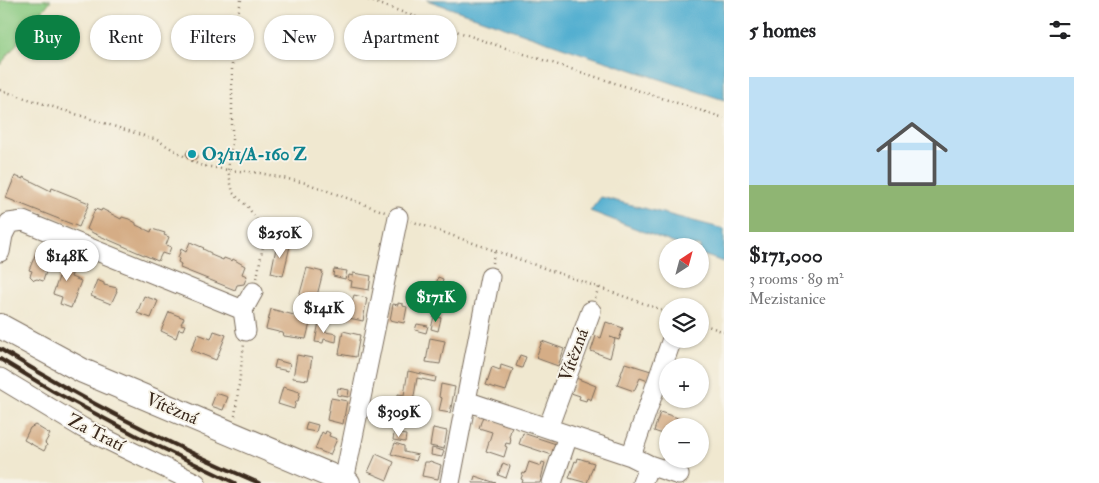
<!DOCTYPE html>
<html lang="en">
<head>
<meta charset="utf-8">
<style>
  :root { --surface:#fff; --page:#f2f2f2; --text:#202124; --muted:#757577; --line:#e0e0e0; --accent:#0b8043 }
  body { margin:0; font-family:"IM FELL Double Pica",serif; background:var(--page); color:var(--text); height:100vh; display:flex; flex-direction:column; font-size:19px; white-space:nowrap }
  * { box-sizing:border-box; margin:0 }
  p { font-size:16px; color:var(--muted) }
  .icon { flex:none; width:28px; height:28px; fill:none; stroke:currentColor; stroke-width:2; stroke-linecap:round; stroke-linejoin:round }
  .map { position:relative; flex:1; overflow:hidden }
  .panel { display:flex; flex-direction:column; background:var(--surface); width:375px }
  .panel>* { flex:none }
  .guide { position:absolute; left:15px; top:15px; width:475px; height:45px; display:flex; gap:10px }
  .needle { width:32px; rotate:36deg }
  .tools { position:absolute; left:659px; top:238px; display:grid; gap:10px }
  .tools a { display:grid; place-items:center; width:50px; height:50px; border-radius:50%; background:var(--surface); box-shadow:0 1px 4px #0004; font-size:25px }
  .price { position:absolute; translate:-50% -42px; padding:0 11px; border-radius:18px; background:#fff; color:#222; font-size:16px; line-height:32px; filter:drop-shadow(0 1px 2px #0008) }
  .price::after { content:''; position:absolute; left:50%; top:30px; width:15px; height:11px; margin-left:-8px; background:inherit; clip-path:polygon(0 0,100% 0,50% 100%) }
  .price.current { background:var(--accent); color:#fff }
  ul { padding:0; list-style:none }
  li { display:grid; align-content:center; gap:10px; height:265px; padding:0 25px }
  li+li { border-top:1px solid var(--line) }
  li span { display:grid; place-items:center; height:155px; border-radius:0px; color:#555 }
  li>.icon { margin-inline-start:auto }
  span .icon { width:90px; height:90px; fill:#fffc; stroke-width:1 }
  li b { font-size:21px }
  h2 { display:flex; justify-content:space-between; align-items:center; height:60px; padding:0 25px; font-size:21px }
  .chip { padding:0 18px; border-radius:22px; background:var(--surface); box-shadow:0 1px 4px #0004; font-size:18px; line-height:45px }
  .chip.current { background:var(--accent); color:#fff }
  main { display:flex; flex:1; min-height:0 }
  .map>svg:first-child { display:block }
  .green { fill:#89c980; stroke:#627a4f }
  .water { fill:#52afd0; stroke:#466c77 }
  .building { fill:#d5ad86 }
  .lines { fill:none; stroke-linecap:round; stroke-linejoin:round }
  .minor-casing { stroke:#7a6c5c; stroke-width:21 }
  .major-casing { stroke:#7a6c5c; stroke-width:26 }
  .path { stroke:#7a6c5c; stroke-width:2.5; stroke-dasharray:1 4; stroke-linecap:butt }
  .minor { stroke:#fff; stroke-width:19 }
  .major { stroke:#fff; stroke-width:24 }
  .rail { stroke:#3b2a1e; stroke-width:4 }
  .culture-dot { fill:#0f9aa8; stroke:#f7f3e8; stroke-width:2 }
  .labels { text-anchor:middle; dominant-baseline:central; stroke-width:4; stroke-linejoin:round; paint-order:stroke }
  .culture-label { font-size:18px; font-weight:bold; fill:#0d838f; stroke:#f7f3e8; text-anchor:start }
  .street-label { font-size:18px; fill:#3b2a1e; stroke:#f7f3e8 }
</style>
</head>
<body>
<main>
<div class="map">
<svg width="724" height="483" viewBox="0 0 724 483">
  <rect width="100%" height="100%" fill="#f7f3e8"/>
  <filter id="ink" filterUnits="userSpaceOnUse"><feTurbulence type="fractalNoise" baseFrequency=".02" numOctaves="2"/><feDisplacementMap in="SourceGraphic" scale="10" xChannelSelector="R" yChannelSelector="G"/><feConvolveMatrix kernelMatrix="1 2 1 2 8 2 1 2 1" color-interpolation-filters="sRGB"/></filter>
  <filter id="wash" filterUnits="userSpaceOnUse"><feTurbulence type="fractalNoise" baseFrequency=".0096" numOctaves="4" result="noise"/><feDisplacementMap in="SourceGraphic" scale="20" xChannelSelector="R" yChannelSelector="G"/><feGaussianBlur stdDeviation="1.12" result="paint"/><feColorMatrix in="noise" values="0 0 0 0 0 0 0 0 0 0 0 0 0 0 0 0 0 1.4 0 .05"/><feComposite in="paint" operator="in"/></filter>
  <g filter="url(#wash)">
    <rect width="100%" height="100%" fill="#f0e8d0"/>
    <path class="green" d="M0,0H51L0,65Z"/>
    <path class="water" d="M427,0H724V100L565,48Z
      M601,197L724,229V262L700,254V246H681L590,211Z"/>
    <g id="blocks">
      <path class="building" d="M188,150L197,153V159L188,157L186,154Z
        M15,176L23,179V177L51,191L52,188L89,203L79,227L6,198Z
        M95,209L101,211L102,209L121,219L122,217L129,219L136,223V225L151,232L152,229L165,233L164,235L169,237L166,245L171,247L168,255L162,253L158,261L93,233L87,229Z
        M190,242L204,248L203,249L211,253V255L223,260L224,258L232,261L233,259L245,266L242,274L247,276L244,284L237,285L235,290L180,268L181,264L178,262L179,259L178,258L181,249L186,252Z
        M277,243L290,246L283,276L271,273Z
        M38,248L52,253L43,281L37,279L34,280L30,276L32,271L29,270Z
        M64,255L77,260L71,277L81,281L71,308L60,304L62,297L53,294L60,274L58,273Z
        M307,268L323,272L306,339L284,336L283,333L266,329L271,309L294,315Z
        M334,269L347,271L345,279L333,276Z
        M353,273L371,276L369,290L351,287L352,281L348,280L349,275L353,276Z
        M438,277L443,279L439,299L433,298Z
        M97,280L104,283V285L117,288L116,290L117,291L111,304L91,296Z
        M354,295L367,298L363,321L344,317L346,309L350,310Z
        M144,296L158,301L151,318L137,313Z
        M398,303L403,304V306L407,307L404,323L390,320L393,304L398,305Z
        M169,312L184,318L181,324L185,325L183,330L179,329L176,338L161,331Z
        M434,316L441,318L438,331L431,329Z
        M319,322L327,323L325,332L337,334L336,342L324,339L323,343L315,342Z
        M606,322L623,328L619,340L610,337L615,339L610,358L591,351L596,336L601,338Z
        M417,324L428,326L426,333L415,330Z
        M214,331L226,335L216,360L191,350L198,334L211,339Z
        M343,331L360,335L356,357L339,354Z
        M430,338L445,341L440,364L426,362Z
        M542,341L564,349L558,366L536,358Z
        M297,355L312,358L308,380L293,378Z
        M520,355L526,357L522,368L516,366Z
        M276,360L290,364L288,371L274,368Z
        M625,363L651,371L648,381L640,378L634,391L617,385Z
        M501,365L513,369L506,391L486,385L492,367L500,370Z
        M408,371L436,377L435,382L417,378L412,408L396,405L398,394L404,395Z
        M576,378L596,386L591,400L587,398L586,401L579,399L580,396L571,393Z
        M441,384L455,387L450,413L439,411L442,398L439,397Z
        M283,387L300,392L298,401H296L294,409L278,404Z
        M338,388L349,390L348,397L337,395Z
        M216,393L228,397L223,410L211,406Z
        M331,398L347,401L343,424L327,420Z
        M370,404L382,407L379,420L367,417Z
        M660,412L684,420L683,426L675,423L674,426H668V436L654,431Z
        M483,416L512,426L509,437L511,439L510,444L506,443L505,446L507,447L504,457L486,451L492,432L479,428Z
        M307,422L318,425L316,432L305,430Z
        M35,425L50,434L45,443L47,445L44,451L24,440L30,428Z
        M433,428L447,431L444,449L430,446Z
        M326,431L330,433L329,436L337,439L330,455L315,449L322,432L325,434Z
        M394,433L406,435L405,442L393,440Z
        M523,433L556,444L552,455L519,444Z
        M395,443L404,446V452L418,455L416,461L391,454Z
        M432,448L444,451L442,457L431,455Z
        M376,454L394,462L387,480L368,472Z
        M578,458L594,463L587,483L569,478L575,461L577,462Z
        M430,461L441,465L438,479L422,476L425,462H429Z
        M529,462L541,466L542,462L545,463L540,483H522L523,480L521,479L523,473L525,474Z
        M503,463L510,466L506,478L498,475Z
        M475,476L496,483H473Z"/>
    </g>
  </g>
  <g filter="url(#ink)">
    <use href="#blocks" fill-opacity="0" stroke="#7a6c5c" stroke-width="1"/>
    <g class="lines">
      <defs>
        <path id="minor" d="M0,252L3,235L9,223L23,221L243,310L246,331
          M243,310L253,292
          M0,378L83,428L196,483
          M466,401L631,456L649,465L679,475
          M548,428L591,311
          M631,456L672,339
          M344,481L398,217
          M450,483L490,277
          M552,483L568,436
          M642,483L649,465"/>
        <path id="major" d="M0,326L83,371L348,483"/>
      </defs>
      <use href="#minor" class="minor-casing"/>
      <use href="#major" class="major-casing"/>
      <path class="path" d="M241,0L232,44V143L228,170L233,193L248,207L259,223L264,240L257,278
        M368,0L493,44L724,118
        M0,90L157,140L199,165L228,170L260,173L306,183L385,212
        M411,221L668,312
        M492,263L495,250
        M595,298L599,287
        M700,323L724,332
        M235,416L244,344"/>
      <use href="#minor" class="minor"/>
      <use href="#major" class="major"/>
      <path class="rail" d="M0,349C83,400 170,445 259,483
        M0,359L53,391L137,436L235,483"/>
    </g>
  </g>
  <circle class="culture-dot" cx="192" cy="154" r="5"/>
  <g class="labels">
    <g class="culture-label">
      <text x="202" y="154">O3/11/A-160 Z</text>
    </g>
    <g class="street-label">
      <text transform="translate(574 355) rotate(-70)">Vítězná</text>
      <text transform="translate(172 409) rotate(23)">Vítězná</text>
      <text transform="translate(96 433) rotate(27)">Za Tratí</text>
    </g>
  </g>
</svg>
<div class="tools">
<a><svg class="needle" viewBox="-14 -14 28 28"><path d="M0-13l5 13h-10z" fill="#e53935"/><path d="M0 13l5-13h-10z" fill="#757577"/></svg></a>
<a><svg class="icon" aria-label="layers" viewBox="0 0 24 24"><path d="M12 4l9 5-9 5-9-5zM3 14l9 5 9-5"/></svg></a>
<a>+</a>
<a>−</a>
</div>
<b class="price" style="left:280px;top:259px">$250K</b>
<b class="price" style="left:67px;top:282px">$148K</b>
<b class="price current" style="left:436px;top:323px">$171K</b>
<b class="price" style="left:324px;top:334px">$141K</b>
<b class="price" style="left:399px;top:438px">$309K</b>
<div class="guide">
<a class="chip current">Buy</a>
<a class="chip">Rent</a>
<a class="chip">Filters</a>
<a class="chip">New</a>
<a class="chip">Apartment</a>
</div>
</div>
<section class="panel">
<h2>5 homes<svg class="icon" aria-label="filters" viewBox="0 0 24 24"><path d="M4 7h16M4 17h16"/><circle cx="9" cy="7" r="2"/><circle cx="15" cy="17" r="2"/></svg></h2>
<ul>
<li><span style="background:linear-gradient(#bfe0f5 70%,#8fb573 0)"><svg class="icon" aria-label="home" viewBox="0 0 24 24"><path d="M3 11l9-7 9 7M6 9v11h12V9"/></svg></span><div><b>$171,000</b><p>3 rooms · 89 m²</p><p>Mezistanice</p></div></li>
</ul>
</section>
</main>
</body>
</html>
